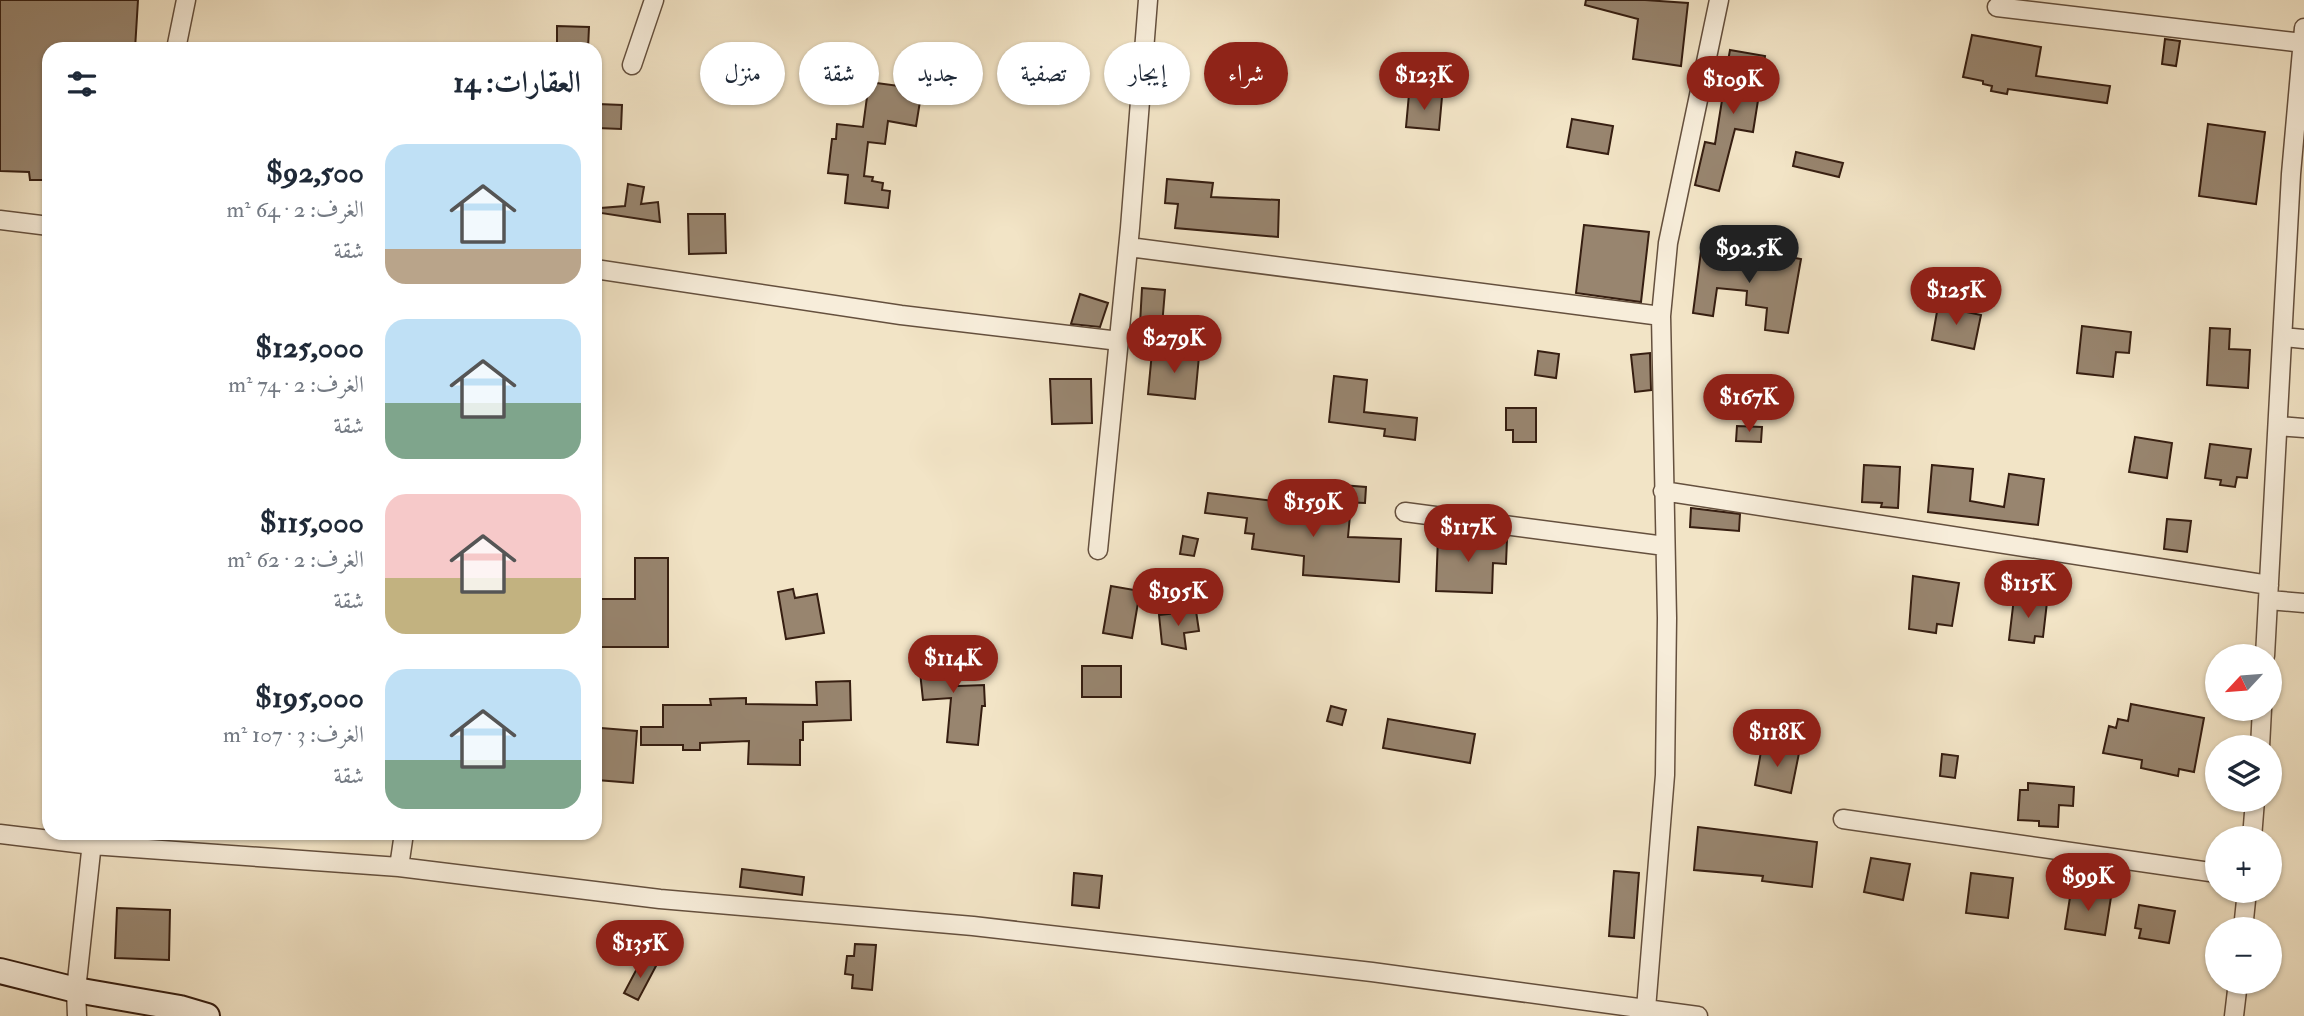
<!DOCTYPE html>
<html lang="ar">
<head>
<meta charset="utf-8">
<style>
  :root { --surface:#fff; --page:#f2f2f3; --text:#1f2937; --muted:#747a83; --accent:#8f2418 }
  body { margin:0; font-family:"IM FELL Double Pica",Amiri,serif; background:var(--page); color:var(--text); direction:rtl; height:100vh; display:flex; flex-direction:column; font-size:26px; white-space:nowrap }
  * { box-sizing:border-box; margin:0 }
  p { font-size:23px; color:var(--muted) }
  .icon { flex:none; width:38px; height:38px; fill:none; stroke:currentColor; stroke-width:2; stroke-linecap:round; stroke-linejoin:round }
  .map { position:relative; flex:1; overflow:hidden; direction:ltr }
  .details { position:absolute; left:42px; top:42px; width:560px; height:798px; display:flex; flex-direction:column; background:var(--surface); border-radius:21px; box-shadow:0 2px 5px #0004; direction:rtl }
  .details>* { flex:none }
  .hud { position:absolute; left:623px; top:42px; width:665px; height:63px; direction:rtl; display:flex; gap:14px }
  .needle { width:46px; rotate:244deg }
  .controls { position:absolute; left:2205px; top:644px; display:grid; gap:14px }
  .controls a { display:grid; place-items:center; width:77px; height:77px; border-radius:50%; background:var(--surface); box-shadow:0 2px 5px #0004; font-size:35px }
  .price { position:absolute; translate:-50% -60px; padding:0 16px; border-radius:24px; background:var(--accent); color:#fff; font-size:23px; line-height:46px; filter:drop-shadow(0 2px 4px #0008) }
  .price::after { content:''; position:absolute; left:50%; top:42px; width:21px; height:16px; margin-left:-10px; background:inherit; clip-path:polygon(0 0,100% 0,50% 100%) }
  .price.selected { background:#222; color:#fff }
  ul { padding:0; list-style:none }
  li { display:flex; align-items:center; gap:21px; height:175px; padding:0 21px }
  li span { display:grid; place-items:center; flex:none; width:196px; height:140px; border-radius:21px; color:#555 }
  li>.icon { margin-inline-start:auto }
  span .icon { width:84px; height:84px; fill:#fffc; stroke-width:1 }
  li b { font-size:30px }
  h2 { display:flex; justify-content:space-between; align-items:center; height:84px; padding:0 21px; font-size:30px }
  .chip { padding:0 24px; border-radius:32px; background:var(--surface); box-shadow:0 2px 5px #0004; font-size:24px; line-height:63px }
  .chip.selected { background:var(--accent); color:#fff }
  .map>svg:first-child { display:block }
  .building { fill:#98856f; stroke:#361e11; stroke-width:2 }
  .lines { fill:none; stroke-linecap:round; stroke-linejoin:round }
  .street-casing { stroke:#65503e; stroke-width:21 }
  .secondary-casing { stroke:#361e11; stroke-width:28 }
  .street { stroke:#f7edda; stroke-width:18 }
  .secondary { stroke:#f7edda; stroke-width:24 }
</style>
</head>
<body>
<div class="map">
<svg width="2304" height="1016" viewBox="0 0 2304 1016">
  <rect width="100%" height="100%" fill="#f2e4c6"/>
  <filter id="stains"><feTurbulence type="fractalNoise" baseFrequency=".00286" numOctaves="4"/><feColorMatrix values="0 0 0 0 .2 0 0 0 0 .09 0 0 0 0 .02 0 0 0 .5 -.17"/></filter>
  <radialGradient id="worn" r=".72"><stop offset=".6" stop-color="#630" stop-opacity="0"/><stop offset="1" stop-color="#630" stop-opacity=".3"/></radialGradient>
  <path class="building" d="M0,0H138L135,49H49V180H30L29,172L0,171Z
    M1586,0H1645L1688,3L1681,66L1633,59L1638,19L1585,5Z
    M557,26L589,27L588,49H557Z
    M1972,35L2041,47L2036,76L2110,86L2107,103L2008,89L2007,94L1991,91L1992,86L1983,84V81L1963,77Z
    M2165,39L2180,41L2176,66L2162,64Z
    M1730,50L1765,56L1753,132L1735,129L1719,191L1695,185L1705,142L1715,144L1723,94L1733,95L1736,73L1726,72Z
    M869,82L922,89L916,126L888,121L885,144L868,142L864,176L873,177L872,181L883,183L882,190L890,191L888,208L845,203L848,175L828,173L832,139H836L837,124L863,127Z
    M1409,94L1442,97L1439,130L1406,127Z
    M598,104L622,105L621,129L597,128Z
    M1572,119L1613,126L1608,154L1567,147Z
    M2208,124L2265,132L2256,204L2199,196Z
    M1796,152L1843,163L1839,177L1793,166Z
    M1167,179L1213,183L1211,197L1279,200L1278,237L1175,228L1178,204L1165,203Z
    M628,184L644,187L641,204L658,202L660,222L601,213V208L625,206Z
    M688,214H725L726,253L689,254Z
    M1584,225L1649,232L1641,302L1576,293Z
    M1702,244L1723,247L1721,262L1770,266L1773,254L1801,259L1788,333L1765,330L1767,308L1746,305L1747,291L1717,288L1713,316L1693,313Z
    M1142,288L1165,290L1162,326L1140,324Z
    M1080,294L1108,303L1100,327L1071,324Z
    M1938,306L1981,315L1974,349L1932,340Z
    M2082,326L2131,332L2129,353L2116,352L2113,377L2077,373Z
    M2210,328L2230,329L2229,349L2250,350L2248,388L2207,385Z
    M1538,351L1559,354L1556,378L1535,375Z
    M1152,352L1199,356L1195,399L1148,394Z
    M1650,353L1651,390L1635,392L1631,355Z
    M1334,376L1367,380L1364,412L1417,418L1415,440L1384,436L1385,429L1329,422Z
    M1050,379H1091L1092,423L1052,424Z
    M1506,408H1536V442H1513V430H1506Z
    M1737,426L1762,427L1761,442L1736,441Z
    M2135,437L2172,443L2167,478L2129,472Z
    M2210,444L2251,449L2247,478L2237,477L2235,487L2220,485L2221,480L2205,478Z
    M1864,465L1900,467L1898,508L1881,507L1882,503L1862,502Z
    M1932,465L1973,469L1970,501L2004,507L2009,474L2044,479L2038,525L1928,512Z
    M1341,485L1366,487L1365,503L1340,502Z
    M1208,493L1290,503L1289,510L1350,515L1348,537L1401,539L1399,582L1303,575L1304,556L1252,549L1254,534L1245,533L1247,518L1205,513Z
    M1691,508L1740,514L1739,531L1690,527Z
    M2167,519L2191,521L2187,552L2164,549Z
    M1183,536L1198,539L1194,556L1180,554Z
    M1438,537L1507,539L1506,564L1493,563L1492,593L1436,591Z
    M635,558H668V647H595V599H635Z
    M1913,576L1959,583L1952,626L1937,624L1936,633L1909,629Z
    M1111,586L1140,591L1132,638L1103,633Z
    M793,589L795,598L817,594L824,633L786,639L778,592Z
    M2014,598L2047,602L2043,637L2035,636L2034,643L2009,640Z
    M1196,611L1199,631L1184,633L1186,649L1162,644L1159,615Z
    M954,649L958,686L984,685L985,706H982L978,745L947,742L951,698L923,700L918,653Z
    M1082,666H1121V697H1082Z
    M850,681L851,720L803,722V740H800V765L748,764L749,741L700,743V750H683V745H641V727H663V705H711L710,699L746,698V704L817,705L816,682Z
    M2131,704L2204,718L2194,772L2179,769L2178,776L2141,768L2142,760L2103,753L2109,726L2116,728L2118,719L2128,721Z
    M1331,706L1346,710L1342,725L1327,721Z
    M1388,719L1475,734L1470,763L1383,748Z
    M601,728L637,731L633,783L597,780Z
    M1762,746L1799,753L1791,793L1755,785Z
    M1942,754L1958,756L1955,778L1940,776Z
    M2028,783L2074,787L2073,806L2059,805L2058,827L2039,826V821L2018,820L2020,790H2028Z
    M1698,827L1817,842L1812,887L1762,881L1763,876L1694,870Z
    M1871,858L1910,864L1903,900L1864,892Z
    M742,869L804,877L802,895L740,887Z
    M1614,871L1639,873L1634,938L1609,936Z
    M1074,873L1102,876L1099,908L1072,905Z
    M1971,873L2013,878L2008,918L1966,913Z
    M2071,891L2111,897L2105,935L2065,929Z
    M2139,905L2175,911L2169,943L2139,938L2141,929L2135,928Z
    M117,908L170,910L169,960L115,958Z
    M855,944L876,945L872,990L852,988L853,975L845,974L847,956H854Z
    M642,959L656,966L638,1000L624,993Z"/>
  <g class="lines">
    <defs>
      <path id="street" d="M1997,7L2303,43
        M176,49L186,0
        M632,65L654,0
        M0,220L49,226
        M1129,247L1661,316
        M595,269L901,315L1119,341
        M2283,337L2304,339
        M2278,426L2304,428
        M1663,491L2269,585
        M1405,512L1665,546
        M1098,550L1130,228L1148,0
        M2269,600L2304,603
        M2265,656L2291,174L2304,28
        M2260,747L2262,709
        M1843,819L2217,873
        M0,834L92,845L399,867L660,899L973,926L1372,972L1698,1016
        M2252,838L2255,800
        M399,867L404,833
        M2243,929L2247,891
        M1646,1009L1665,775L1667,618L1661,316L1668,243L1719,0
        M77,1016L76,990L93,833
        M2234,1016L2238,982"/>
      <path id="secondary" d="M0,971L76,990L180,1008L207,1016"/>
    </defs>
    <use href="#street" class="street-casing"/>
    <use href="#secondary" class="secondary-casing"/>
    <use href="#street" class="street"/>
    <use href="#secondary" class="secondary"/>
  </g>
  <rect width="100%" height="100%" filter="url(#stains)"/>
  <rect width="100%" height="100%" fill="url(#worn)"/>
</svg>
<div class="controls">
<a><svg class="needle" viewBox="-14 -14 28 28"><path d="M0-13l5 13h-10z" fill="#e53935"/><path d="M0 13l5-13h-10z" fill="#747a83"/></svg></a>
<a><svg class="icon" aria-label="layers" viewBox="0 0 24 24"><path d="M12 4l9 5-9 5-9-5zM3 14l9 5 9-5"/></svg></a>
<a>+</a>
<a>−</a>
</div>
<b class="price" style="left:1424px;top:112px">$123K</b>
<b class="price" style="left:1733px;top:116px">$109K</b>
<b class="price selected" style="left:1749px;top:285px">$92.5K</b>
<b class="price" style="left:1956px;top:327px">$125K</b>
<b class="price" style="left:1174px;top:375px">$279K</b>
<b class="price" style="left:1749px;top:434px">$167K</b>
<b class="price" style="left:1313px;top:539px">$159K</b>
<b class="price" style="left:1468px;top:564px">$117K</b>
<b class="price" style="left:2028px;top:620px">$115K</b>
<b class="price" style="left:1178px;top:628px">$195K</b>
<b class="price" style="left:953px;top:695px">$114K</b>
<b class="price" style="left:1777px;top:769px">$118K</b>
<b class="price" style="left:2088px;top:913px">$99K</b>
<b class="price" style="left:640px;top:980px">$135K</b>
<div class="hud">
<a class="chip selected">شراء</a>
<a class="chip">إيجار</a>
<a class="chip">تصفية</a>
<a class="chip">جديد</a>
<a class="chip">شقة</a>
<a class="chip">منزل</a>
</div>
<section class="details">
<h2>العقارات: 14<svg class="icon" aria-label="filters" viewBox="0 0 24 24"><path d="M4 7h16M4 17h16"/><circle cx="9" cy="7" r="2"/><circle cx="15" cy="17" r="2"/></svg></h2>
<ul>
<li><span style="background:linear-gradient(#bfe0f5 75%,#b9a48a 0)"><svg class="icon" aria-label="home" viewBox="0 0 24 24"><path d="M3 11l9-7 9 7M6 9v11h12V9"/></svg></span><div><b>$92,500</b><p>الغرف: 2 · 64 m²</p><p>شقة</p></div></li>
<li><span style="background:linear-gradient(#bfe0f5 60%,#7fa58c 0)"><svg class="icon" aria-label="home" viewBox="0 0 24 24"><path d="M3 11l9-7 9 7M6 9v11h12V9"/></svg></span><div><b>$125,000</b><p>الغرف: 2 · 74 m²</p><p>شقة</p></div></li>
<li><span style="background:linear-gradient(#f6c9c9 60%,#c2b280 0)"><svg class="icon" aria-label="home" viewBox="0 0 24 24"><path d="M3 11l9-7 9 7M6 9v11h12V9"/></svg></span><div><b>$115,000</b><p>الغرف: 2 · 62 m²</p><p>شقة</p></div></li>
<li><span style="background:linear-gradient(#bfe0f5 65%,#7fa58c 0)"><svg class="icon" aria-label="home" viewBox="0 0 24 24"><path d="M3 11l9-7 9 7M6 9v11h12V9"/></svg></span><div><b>$195,000</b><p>الغرف: 3 · 107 m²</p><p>شقة</p></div></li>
</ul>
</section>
</div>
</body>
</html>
